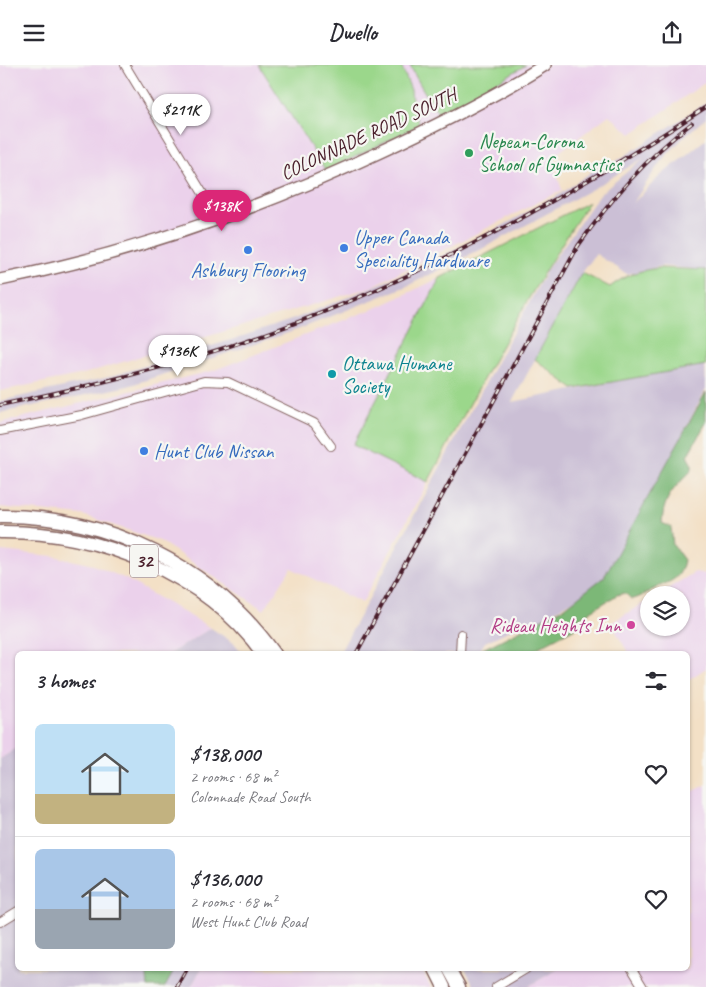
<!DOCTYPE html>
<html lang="en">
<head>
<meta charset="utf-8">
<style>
  :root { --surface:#fff; --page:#f7f7f7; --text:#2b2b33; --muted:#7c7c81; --line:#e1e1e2; --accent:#db2777 }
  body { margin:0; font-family:Caveat,sans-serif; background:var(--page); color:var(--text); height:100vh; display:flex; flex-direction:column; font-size:19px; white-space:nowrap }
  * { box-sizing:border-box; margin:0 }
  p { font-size:16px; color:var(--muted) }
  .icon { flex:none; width:28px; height:28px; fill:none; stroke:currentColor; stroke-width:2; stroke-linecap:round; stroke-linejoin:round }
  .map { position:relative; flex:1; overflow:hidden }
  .details { position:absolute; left:15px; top:586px; width:675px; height:320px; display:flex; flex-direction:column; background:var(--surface); border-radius:8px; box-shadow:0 1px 4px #0004 }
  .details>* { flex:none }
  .tools { position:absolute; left:640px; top:521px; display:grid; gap:10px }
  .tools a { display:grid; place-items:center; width:50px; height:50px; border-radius:50%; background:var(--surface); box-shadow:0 1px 4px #0004; font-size:25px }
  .price { position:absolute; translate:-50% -42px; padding:0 11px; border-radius:18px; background:#fff; color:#222; font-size:16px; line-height:32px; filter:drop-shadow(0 1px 2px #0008) }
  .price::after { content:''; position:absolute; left:50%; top:30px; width:15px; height:11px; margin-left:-8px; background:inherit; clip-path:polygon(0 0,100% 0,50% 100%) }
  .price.current { background:var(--accent); color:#fff }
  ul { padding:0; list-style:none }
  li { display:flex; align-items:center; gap:15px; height:125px; padding:0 20px }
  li+li { border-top:1px solid var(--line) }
  li span { display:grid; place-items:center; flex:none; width:140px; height:100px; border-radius:8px; color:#555 }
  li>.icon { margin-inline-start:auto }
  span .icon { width:60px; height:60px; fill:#fffc; stroke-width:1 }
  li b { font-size:21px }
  h2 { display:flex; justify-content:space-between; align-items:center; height:60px; padding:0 20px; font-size:21px }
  header { display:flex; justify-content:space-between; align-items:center; height:65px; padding:0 20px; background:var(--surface); font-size:22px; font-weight:700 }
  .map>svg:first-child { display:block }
  .built { fill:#ebd1eb }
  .industrial { fill:#cbbfd5 }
  .green { fill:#9bd78b; stroke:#727b5b }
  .forest { fill:#7cb877; stroke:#636c51 }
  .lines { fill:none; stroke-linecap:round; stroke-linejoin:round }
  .street-casing { stroke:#856361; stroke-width:10 }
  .secondary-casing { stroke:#856361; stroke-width:14 }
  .primary-casing { stroke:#856361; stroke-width:15 }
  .street { stroke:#fff; stroke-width:8 }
  .secondary { stroke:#fff; stroke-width:11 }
  .primary { stroke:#fff; stroke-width:12 }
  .rail-casing { stroke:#4a1f2b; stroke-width:4 }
  .rail { stroke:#f6f6f2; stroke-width:2; stroke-dasharray:5.5; stroke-linecap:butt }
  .leisure-dot { fill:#2e9e5b; stroke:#f6f6f2; stroke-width:2 }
  .shop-dot { fill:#3f7fe0; stroke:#f6f6f2; stroke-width:2 }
  .culture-dot { fill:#0f9aa8; stroke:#f6f6f2; stroke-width:2 }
  .hotel-dot { fill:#d1479c; stroke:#f6f6f2; stroke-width:2 }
  .labels { text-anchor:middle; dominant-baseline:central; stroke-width:4.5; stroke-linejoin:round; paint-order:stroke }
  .shield { fill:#f6f6f2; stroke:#7e6067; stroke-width:1 }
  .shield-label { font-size:19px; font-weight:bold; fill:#4a1f2b }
  .street-label { font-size:20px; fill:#4a1f2b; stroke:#f6f6f2 }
  .leisure-label { font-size:20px; fill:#27864d; stroke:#f6f6f2; text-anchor:start }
  .shop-label { font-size:20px; fill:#366cbe; stroke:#f6f6f2; text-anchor:start }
  .culture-label { font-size:20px; fill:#0d838f; stroke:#f6f6f2; text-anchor:start }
  .hotel-label { font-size:20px; fill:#b23c85; stroke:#f6f6f2; text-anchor:end }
</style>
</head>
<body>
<header><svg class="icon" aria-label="menu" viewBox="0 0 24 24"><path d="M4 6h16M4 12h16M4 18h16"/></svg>Dwello<svg class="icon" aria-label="share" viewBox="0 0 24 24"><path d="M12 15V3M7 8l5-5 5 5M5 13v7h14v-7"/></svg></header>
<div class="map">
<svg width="706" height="922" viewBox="0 0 706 922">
  <rect width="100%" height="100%" fill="#f6f6f2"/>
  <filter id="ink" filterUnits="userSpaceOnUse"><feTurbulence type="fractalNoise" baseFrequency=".02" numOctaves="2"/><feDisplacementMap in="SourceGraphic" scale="10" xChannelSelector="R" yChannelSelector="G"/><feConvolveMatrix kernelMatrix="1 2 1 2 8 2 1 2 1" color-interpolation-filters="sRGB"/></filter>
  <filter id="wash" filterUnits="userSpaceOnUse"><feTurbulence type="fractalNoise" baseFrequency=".0096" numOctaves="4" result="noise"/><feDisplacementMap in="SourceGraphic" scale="20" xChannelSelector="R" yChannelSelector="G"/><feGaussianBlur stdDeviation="1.12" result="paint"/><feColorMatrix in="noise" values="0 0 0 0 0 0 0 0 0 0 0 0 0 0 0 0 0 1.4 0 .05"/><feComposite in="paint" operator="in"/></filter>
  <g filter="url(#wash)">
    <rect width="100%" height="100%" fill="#f3e0c6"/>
    <path class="built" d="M0,0H706V17L631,69L609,50L551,93L562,125L371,222L83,309L0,326Z
      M440,213L353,380L428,417L362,538L291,503L264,545L160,476L83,450L0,442V358L212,306L378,242Z
      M0,486L53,491L93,500L126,514L211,563L169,589H18L17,683L0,694Z
      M695,507L706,509V603L688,615V589H629L611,558L649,535V562H681V530H657Z
      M706,720V922H527L558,904H688V729Z
      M201,904H421L431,922H191Z"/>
    <path class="industrial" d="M706,38V53L687,69L661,96L633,138L659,112L706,74V205L662,201L627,209L596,189L582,208L512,337L705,299L706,324L606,516L533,559L510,565L485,577L477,589H339L548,203L600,129L645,92L596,122L480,185L407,221L297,265L128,321L0,348V336L105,313L231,275L294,254L404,209L482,172L560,129L605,97L613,98L623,92Z
      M211,563L235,579L243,589H169Z
      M17,683L18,904H201L191,922H0V694Z
      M465,904H558L527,922H475Z"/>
    <path class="green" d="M259,0H401L411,25L413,45L420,60L326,106Z
      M410,0H526L440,51C429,34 418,18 410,0Z
      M589,137C529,226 479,322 428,417L353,380L440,213Z
      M660,203L706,205V300L573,324L535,294L582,208L610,222C627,209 640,205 660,203Z"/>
    <path class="forest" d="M706,327V358L687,391L692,400V405C674,424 664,430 662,458L671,462L673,480L684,495C680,517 670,515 654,524C647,527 639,534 631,534L625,528L617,530L578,554L577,562L526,589H479L483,584L564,543L604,512Z
      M143,904H175L165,922H148L147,911Z"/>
  </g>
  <g filter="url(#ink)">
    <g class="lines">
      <defs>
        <path id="street" d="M125,0L219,155
          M0,366L82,350L204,316L228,317L314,358L331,381
          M460,589L461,569
          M0,857L18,846
          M632,904L643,922
          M496,922L526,904"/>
        <path id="secondary" d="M0,215C134,188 257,145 380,87C436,61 492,33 545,0"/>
        <path id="primary" d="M0,451C108,450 212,501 275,589
          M0,467C98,466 205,508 263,589
          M435,904L444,922
          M449,904L459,922"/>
      </defs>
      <use href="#street" class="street-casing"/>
      <use href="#secondary" class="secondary-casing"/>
      <use href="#primary" class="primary-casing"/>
      <use href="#street" class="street"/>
      <use href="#secondary" class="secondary"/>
      <use href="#primary" class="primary"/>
      <defs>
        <path id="rail" d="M0,340C62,327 124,313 185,295C371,241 544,148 706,42
          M356,589L578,181C611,134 646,93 692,58
          M177,922L187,904"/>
      </defs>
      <use href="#rail" class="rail-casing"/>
      <use href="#rail" class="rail"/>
    </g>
  </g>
  <circle class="leisure-dot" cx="469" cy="88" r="5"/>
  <g class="shop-dot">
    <circle cx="344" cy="183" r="5"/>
    <circle cx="248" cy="185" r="5"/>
    <circle cx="144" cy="386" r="5"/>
  </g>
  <circle class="culture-dot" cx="332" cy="309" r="5"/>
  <circle class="hotel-dot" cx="631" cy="560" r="5"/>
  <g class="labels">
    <rect class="shield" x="130" y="479.5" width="28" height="33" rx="4"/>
    <g class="shield-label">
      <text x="144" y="496">32</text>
    </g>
    <g class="street-label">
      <text transform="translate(368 69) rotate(-25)">COLONNADE ROAD SOUTH</text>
    </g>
    <g class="leisure-label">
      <text x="479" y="76">Nepean-Corona<tspan x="479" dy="23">School of Gymnastics</tspan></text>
    </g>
    <g class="shop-label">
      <text x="354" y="172">Upper Canada<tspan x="354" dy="23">Speciality Hardware</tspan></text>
      <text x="248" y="205" text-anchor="middle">Ashbury Flooring</text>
      <text x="154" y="386">Hunt Club Nissan</text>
    </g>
    <g class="culture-label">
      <text x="342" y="298">Ottawa Humane<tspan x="342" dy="23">Society</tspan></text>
    </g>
    <g class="hotel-label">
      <text x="621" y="560">Rideau Heights Inn</text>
    </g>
  </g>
</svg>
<div class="tools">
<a><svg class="icon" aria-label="layers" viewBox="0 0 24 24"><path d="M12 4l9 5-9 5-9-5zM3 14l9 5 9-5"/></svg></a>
</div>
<b class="price" style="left:181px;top:71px">$211K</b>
<b class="price current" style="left:222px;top:167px">$138K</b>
<b class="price" style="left:178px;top:312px">$136K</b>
<section class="details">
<h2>3 homes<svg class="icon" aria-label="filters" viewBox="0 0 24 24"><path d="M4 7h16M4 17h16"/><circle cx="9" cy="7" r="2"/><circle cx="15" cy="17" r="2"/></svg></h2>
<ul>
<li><span style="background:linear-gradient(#bfe0f5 70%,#c2b280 0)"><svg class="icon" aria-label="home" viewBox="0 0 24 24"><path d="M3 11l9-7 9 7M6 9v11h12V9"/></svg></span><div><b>$138,000</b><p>2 rooms · 68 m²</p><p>Colonnade Road South</p></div><svg class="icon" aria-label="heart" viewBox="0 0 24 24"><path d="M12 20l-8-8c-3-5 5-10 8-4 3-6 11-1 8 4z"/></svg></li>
<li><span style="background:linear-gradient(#a9c7e8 60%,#9aa5b1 0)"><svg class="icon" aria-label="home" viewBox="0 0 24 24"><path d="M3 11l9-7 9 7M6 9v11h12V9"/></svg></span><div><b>$136,000</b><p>2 rooms · 68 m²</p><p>West Hunt Club Road</p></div><svg class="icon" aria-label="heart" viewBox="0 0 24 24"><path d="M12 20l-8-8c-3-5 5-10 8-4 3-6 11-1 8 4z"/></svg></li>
</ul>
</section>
</div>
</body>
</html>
